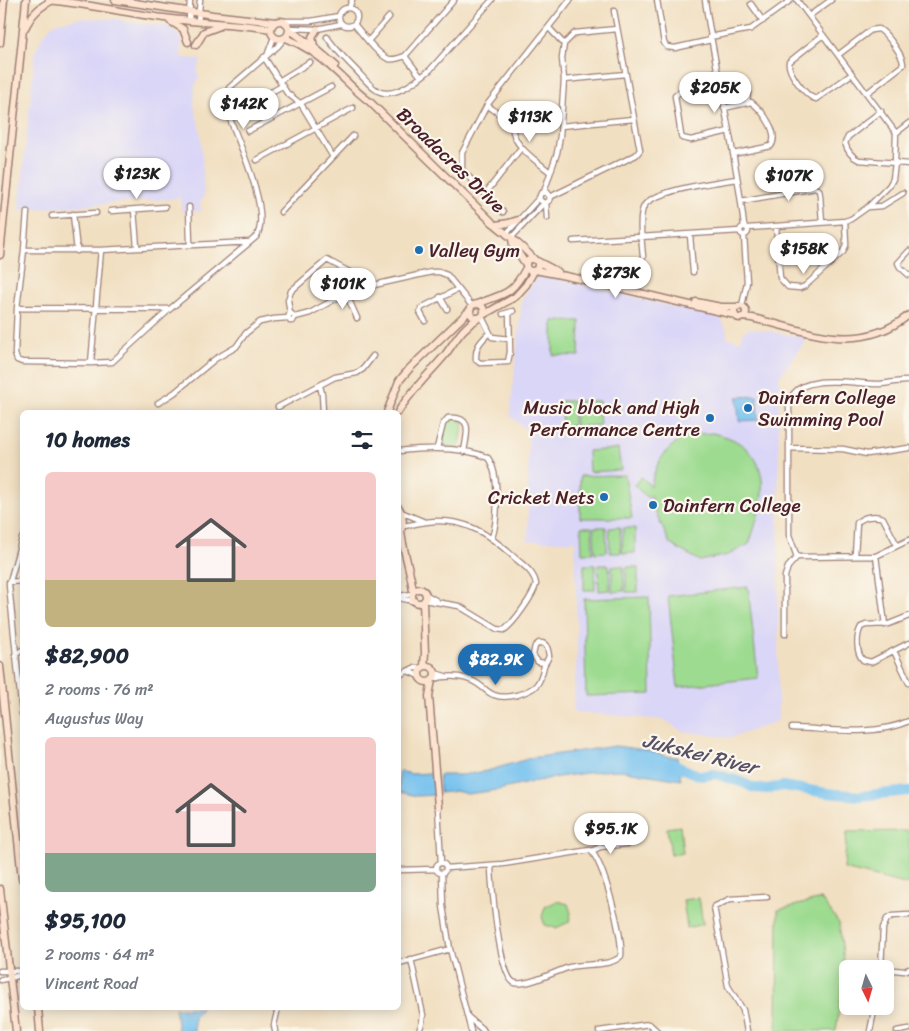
<!DOCTYPE html>
<html lang="en">
<head>
<meta charset="utf-8">
<style>
  :root { --surface:#fff; --page:#f2f2f3; --text:#1f2937; --muted:#747a83; --accent:#1f6fb2 }
  body { margin:0; font-family:Sriracha,sans-serif; background:var(--page); color:var(--text); height:100vh; display:flex; flex-direction:column; font-size:19px; white-space:nowrap }
  * { box-sizing:border-box; margin:0 }
  p { font-size:16px; color:var(--muted) }
  .icon { flex:none; width:28px; height:28px; fill:none; stroke:currentColor; stroke-width:2; stroke-linecap:round; stroke-linejoin:round }
  .map { position:relative; flex:1; overflow:hidden }
  .sheet { position:absolute; left:20px; top:410px; width:381px; height:600px; display:flex; flex-direction:column; background:var(--surface); border-radius:8px; box-shadow:0 2px 12px #0003 }
  .sheet>* { flex:none }
  .needle { width:32px; rotate:175deg }
  .tools { position:absolute; left:839px; top:960px; display:grid; gap:10px }
  .tools a { display:grid; place-items:center; width:55px; height:55px; border-radius:8px; background:var(--surface); box-shadow:0 2px 12px #0003; font-size:25px }
  .price { position:absolute; translate:-50% -42px; padding:0 11px; border-radius:18px; background:#fff; color:#222; font-size:16px; line-height:32px; filter:drop-shadow(0 1px 2px #0008) }
  .price::after { content:''; position:absolute; left:50%; top:30px; width:15px; height:11px; margin-left:-8px; background:inherit; clip-path:polygon(0 0,100% 0,50% 100%) }
  .price.on { background:var(--accent); color:#fff }
  ul { padding:0; list-style:none }
  li { display:grid; align-content:center; gap:10px; height:265px; padding:0 25px }
  li span { display:grid; place-items:center; height:155px; border-radius:8px; color:#555 }
  li>.icon { margin-inline-start:auto }
  span .icon { width:90px; height:90px; fill:#fffc; stroke-width:1 }
  li b { font-size:21px }
  h2 { display:flex; justify-content:space-between; align-items:center; height:60px; padding:0 25px; font-size:21px }
  .map>svg:first-child { display:block }
  .built { fill:#dad6f7 }
  .green { fill:#9ddb90; stroke:#747d5e }
  .water { fill:#75c1ef; stroke:#60708d }
  .lines { fill:none; stroke-linecap:round; stroke-linejoin:round }
  .river { stroke:#75c1ef; stroke-width:10 }
  .street-casing { stroke:#9e7f76; stroke-width:7 }
  .secondary-casing { stroke:#9e7f76; stroke-width:9 }
  .street { stroke:#fff; stroke-width:4.5 }
  .secondary { stroke:#fde4d0; stroke-width:6 }
  .poi-dot { fill:#1f6fb2; stroke:#fbf7ec; stroke-width:2 }
  .labels { text-anchor:middle; dominant-baseline:central; stroke-width:4.5; stroke-linejoin:round; paint-order:stroke }
  .street-label { font-size:19px; fill:#4a1f2b; stroke:#fbf7ec }
  .poi-label { font-size:19px; fill:#4a1f2b; stroke:#fbf7ec; text-anchor:start }
  .water-label { font-size:20px; font-style:italic; fill:#575066; stroke:#fbf7ec }
</style>
</head>
<body>
<div class="map">
<svg width="909" height="1031" viewBox="0 0 909 1031">
  <rect width="100%" height="100%" fill="#fbf7ec"/>
  <filter id="ink" filterUnits="userSpaceOnUse"><feTurbulence type="fractalNoise" baseFrequency=".02" numOctaves="2"/><feDisplacementMap in="SourceGraphic" scale="10" xChannelSelector="R" yChannelSelector="G"/><feConvolveMatrix kernelMatrix="1 2 1 2 8 2 1 2 1" color-interpolation-filters="sRGB"/></filter>
  <filter id="wash" filterUnits="userSpaceOnUse"><feTurbulence type="fractalNoise" baseFrequency=".0096" numOctaves="4" result="noise"/><feDisplacementMap in="SourceGraphic" scale="20" xChannelSelector="R" yChannelSelector="G"/><feGaussianBlur stdDeviation="1.12" result="paint"/><feColorMatrix in="noise" values="0 0 0 0 0 0 0 0 0 0 0 0 0 0 0 0 0 1.4 0 .05"/><feComposite in="paint" operator="in"/></filter>
  <g filter="url(#wash)">
    <rect width="100%" height="100%" fill="#f1dfc1"/>
    <path class="built" d="M81,18L118,19L126,22L171,27L181,39V57L201,60L197,71L199,77L195,86L194,105L200,130L202,156L204,199L200,200L201,211H194V213L182,212L180,198L19,210L35,54L42,37L50,27L57,22Z
      M538,274L721,318L727,331L726,337L740,341L743,332L750,328L808,338L779,377L778,721L731,738L681,731L665,720L573,712L577,650L575,541H528V431L510,416L522,300Z"/>
    <path class="green" d="M553,321H580L579,356L553,355Z
      M561,401H573V426H562Z
      M575,401H599L600,411L598,412L599,414L600,425L575,426Z
      M448,418L457,419L464,423L459,449L439,445L444,423Z
      M713,433C719,435 726,436 732,439C777,461 762,507 749,544L728,555L700,561L670,544L655,511L651,495L648,498L634,485L641,477L651,486C655,462 669,441 693,435C699,433 707,434 713,433Z
      M618,449L621,470L589,472L588,451Z
      M625,475L632,518H580V476Z
      M581,527H592L593,553H582Z
      M594,527H606L607,552L595,553Z
      M620,527L621,553H610L609,528Z
      M623,528H635V553H622Z
      M584,565H595V590H584Z
      M598,565H609L610,590L599,591Z
      M612,566H623L624,591L612,592Z
      M626,567H638V592H626Z
      M748,587L758,678L678,687L668,596Z
      M649,597L651,694L586,696L584,599Z
      M680,826L683,853L671,855L667,828Z
      M909,831V885L844,869L847,832Z
      M699,898L703,924L687,928L683,900Z
      M821,899L839,923L845,967L836,1031H777L778,910Z
      M557,901L568,904L571,913L569,922L556,928L545,925L542,917L545,907Z"/>
    <path class="water" d="M757,396L758,420L739,421L737,397Z
      M615,746L645,750L671,757H677L681,780L620,770L601,771L551,778L498,790L467,794L456,791L440,793L439,775H462L487,771L531,758Z
      M399,771L412,774L430,773L437,795L417,796L399,792Z
      M175,1008H202L194,1017V1031H178Z"/>
    <g class="lines">
      <path class="river" d="M667,762L701,776L715,774L741,782L754,788L767,789L783,786L827,793L860,796L909,791"/>
    </g>
  </g>
  <g filter="url(#ink)">
    <g class="lines">
      <defs>
        <path id="street" d="M657,0L664,43L667,47L675,48L711,40
          M705,0C716,76 736,150 744,226
          M751,4L763,21
          M339 17a9 9 0 1 1 18 0a9 9 0 1 1-18 0Z
          M349,8L352,0
          M809,16L831,0
          M189,21L190,0
          M283,21H311L339,16
          M198,22L200,0
          M354,24C362,33 377,55 389,59C394,60 400,58 405,56L454,0
          M289,28L317,29L341,24
          M549,28L564,44
          M823,35L789,62C787,72 806,97 816,99L852,74
          M327,37C335,49 345,59 355,69C362,76 368,84 375,89C392,102 417,80 430,70L492,0
          M710,37L751,29L791,0
          M369,40L389,17
          M268,53L274,37
          M838,55L871,30L879,29C887,34 904,56 903,65L867,93
          M405,56L421,77
          M264,57L287,93L301,104L333,157
          M564,80L626,74
          M279,81L310,62
          M719,84C708,86 682,87 675,96L681,135L682,138L691,140L729,131
          M747,103L748,92
          M238,105L249,99L257,100L282,86
          M487,105L513,124
          M724,108L751,102C762,110 780,133 771,146L733,154
          M527,109L513,124C509,144 537,161 550,172
          M881,111L848,137L845,143C847,150 852,157 859,160L909,164
          M561,126L634,119
          M248,131L331,87
          M896,133L909,123
          M257,160L353,108
          M781,180L783,193
          M544,192L557,153L560,136L564,80L562,58L564,44L575,33L617,29
          M485,194L521,148
          M550,197L636,155L640,150L614,11
          M741,201L815,188L819,190L820,195L822,222
          M546,202L547,218
          M189,207L190,244
          M868,207L882,206L903,193
          M134,210L137,247
          M111,211L165,207
          M281,212L353,136
          M503,212L462,170V153L487,105L570,0
          M73,214L77,251
          M52,216L96,213
          M776,226L780,278L788,287L800,288L805,286L843,252L846,245L845,221
          M740 231a4 4 0 1 1 8 0a4 4 0 1 1-8 0Z
          M748,228L845,221L851,219L868,207L889,186L893,179L895,163L896,133L797,0
          M506,234L539,198L541,193L546,192L550,197L549,201L544,203L541,201L539,198
          M690,235L693,272
          M511,238L544,203
          M573,241L740,231
          M249,242L101,250H24L17,308L15,354L17,360L22,362L91,363L112,362L170,309L256,237C273,213 236,137 227,111L225,100L229,88L278,46L284,39
          M24,250L27,212
          M909,251L898,263L900,267L909,275
          M643,257C642,244 638,217 644,206C653,190 719,182 737,179
          M346,293L357,318
          M440,297L447,309
          M742,306L747,282L744,235
          M17,308L170,309
          M290,314L288,300L291,291L327,260L374,285L432,272H439L447,275L472,306
          M503,314L513,311
          M295,317L292,314L289,315L288,318L290,321H293L295,317L310,313L350,291L374,285
          M482,317L492,337L510,339
          M425,321L420,312L421,308L458,289
          M489,333C480,342 475,347 476,360L480,363L508,362L510,352L509,312
          M91,363L101,250
          M320,386L322,394L323,412
          M158,403L174,393L215,359L236,347L246,333L260,322L274,319L288,318
          M278,407L335,377L357,373L363,369L373,356
          M437,448L443,424L448,418C475,416 466,435 464,452
          M789,448L843,449L867,454L909,448
          M399,451C426,448 462,446 488,458C500,474 498,520 492,538
          M401,512L425,522
          M403,526C411,525 418,523 426,522C464,517 488,533 515,558C523,565 534,572 536,584C534,595 513,624 504,630L497,629L459,606L424,600
          M22,538L9,585L22,714
          M855,555L857,523C863,516 875,515 883,518L897,545
          M876,556L885,625
          M797,557L789,535V404C795,371 854,384 878,384C888,384 898,380 909,381
          M797,557L876,556L909,540
          M9,582L22,581
          M425,594L437,601
          M399,596L412,594
          M399,598L413,601
          M909,616L889,624L866,625L861,627C856,636 856,653 863,660L871,662L909,643
          M785,634V576L788,567L797,557
          M894,651L909,683
          M15,655L22,650
          M408,671L419,676
          M435,673L445,676
          M399,675L414,668H422
          M433,679C449,675 464,675 478,684C484,688 488,693 494,695C502,698 509,697 517,695C536,689 540,685 544,666C545,662 548,660 549,656C548,649 547,642 539,643L535,646L533,655L538,662L545,663
          M792,728C831,729 872,737 909,721
          M438,807L441,863
          M592,851L600,847L627,844
          M436 868a5 5 0 1 1 10 0a5 5 0 1 1-10 0Z
          M446,868L503,864L590,850C604,862 623,937 621,956C611,967 585,963 570,967C556,971 528,986 515,983C499,979 491,882 491,865
          M399,870L436,869
          M442,874L443,906L450,949L471,1031
          M411,959L423,1015L422,1023L419,1031
          M399,963L450,949
          M881,969L883,928L887,919L892,916L909,915
          M885,969L904,971L909,969
          M0,971H22
          M0,980L22,975
          M468,1017L484,1031
          M275,1031L274,1025L278,1008
          M599,1031L649,1024L657,1031
          M747,1031L743,1010L728,986L714,907L730,899L767,897
          M870,1031L875,1006
          M897,1031L909,1029"/>
        <path id="secondary" d="M49,0C88,4 125,13 164,18C199,23 236,23 271,29
          M115,0L213,15L276,22
          M271 30a9 9 0 1 1 18 0a9 9 0 1 1-18 0Z
          M170,21L183,29L188,42
          M25,28C32,14 39,7 53,0
          M290,30L314,47L335,65
          M286,38C303,45 319,55 332,68C345,79 356,92 370,102L493,223C508,235 521,245 534,259
          M0,43L4,0
          M196,45L204,32L220,26
          M314,46L312,37L317,29
          M496,225L509,223L518,220
          M512,239L513,245L525,263
          M0,255L26,0
          M526 265a6 6 0 1 1 12 0a6 6 0 1 1-12 0Z
          M537,261L558,272
          M535,270C602,282 668,301 735,315
          M696,302L721,307H736
          M470 311a7 7 0 1 1 14 0a7 7 0 1 1-14 0Z
          M477,304C505,293 511,296 526,268
          M734 312a6 6 0 1 1 12 0a6 6 0 1 1-12 0Z
          M483,315L515,297L526,285L534,271
          M742,317L752,318C809,331 857,356 909,315
          M387,412L399,381L410,368L469,311
          M398,412C411,391 429,374 445,355C456,340 462,327 479,318
          M399,508C403,515 405,526 399,532
          M401,531C403,552 411,571 413,592
          M412 596a7 7 0 1 1 14 0a7 7 0 1 1-14 0Z
          M423,602L425,653L424,666
          M0,666L22,879
          M419 674a8 8 0 1 1 16 0a8 8 0 1 1-16 0Z
          M432,680L429,696L438,807
          M0,889L16,1031
          M38,1008L40,1031"/>
      </defs>
      <use href="#street" class="street-casing"/>
      <use href="#secondary" class="secondary-casing"/>
      <use href="#street" class="street"/>
      <use href="#secondary" class="secondary"/>
    </g>
  </g>
  <g class="poi-dot">
    <circle cx="419" cy="250" r="5"/>
    <circle cx="748" cy="408" r="5"/>
    <circle cx="710" cy="418" r="5"/>
    <circle cx="604" cy="497" r="5"/>
    <circle cx="653" cy="505" r="5"/>
  </g>
  <g class="labels">
    <g class="street-label">
      <text transform="translate(451 160) rotate(44)">Broadacres Drive</text>
    </g>
    <g class="poi-label">
      <text x="429" y="250">Valley Gym</text>
      <text x="758" y="397">Dainfern College<tspan x="758" dy="22">Swimming Pool</tspan></text>
      <text x="700" y="407" text-anchor="end">Music block and High<tspan x="700" dy="22">Performance Centre</tspan></text>
      <text x="594" y="497" text-anchor="end">Cricket Nets</text>
      <text x="663" y="505">Dainfern College</text>
    </g>
    <g class="water-label">
      <text transform="translate(700 754) rotate(14)">Jukskei River</text>
    </g>
  </g>
</svg>
<div class="tools">
<a><svg class="needle" viewBox="-14 -14 28 28"><path d="M0-13l5 13h-10z" fill="#e53935"/><path d="M0 13l5-13h-10z" fill="#747a83"/></svg></a>
</div>
<b class="price" style="left:715px;top:114px">$205K</b>
<b class="price" style="left:244px;top:130px">$142K</b>
<b class="price" style="left:530px;top:143px">$113K</b>
<b class="price" style="left:137px;top:200px">$123K</b>
<b class="price" style="left:789px;top:202px">$107K</b>
<b class="price" style="left:804px;top:275px">$158K</b>
<b class="price" style="left:616px;top:299px">$273K</b>
<b class="price" style="left:343px;top:310px">$101K</b>
<b class="price on" style="left:496px;top:686px">$82.9K</b>
<b class="price" style="left:611px;top:855px">$95.1K</b>
<section class="sheet">
<h2>10 homes<svg class="icon" aria-label="filters" viewBox="0 0 24 24"><path d="M4 7h16M4 17h16"/><circle cx="9" cy="7" r="2"/><circle cx="15" cy="17" r="2"/></svg></h2>
<ul>
<li><span style="background:linear-gradient(#f6c9c9 70%,#c2b280 0)"><svg class="icon" aria-label="home" viewBox="0 0 24 24"><path d="M3 11l9-7 9 7M6 9v11h12V9"/></svg></span><div><b>$82,900</b><p>2 rooms · 76 m²</p><p>Augustus Way</p></div></li>
<li><span style="background:linear-gradient(#f6c9c9 75%,#7fa58c 0)"><svg class="icon" aria-label="home" viewBox="0 0 24 24"><path d="M3 11l9-7 9 7M6 9v11h12V9"/></svg></span><div><b>$95,100</b><p>2 rooms · 64 m²</p><p>Vincent Road</p></div></li>
</ul>
</section>
</div>
</body>
</html>
